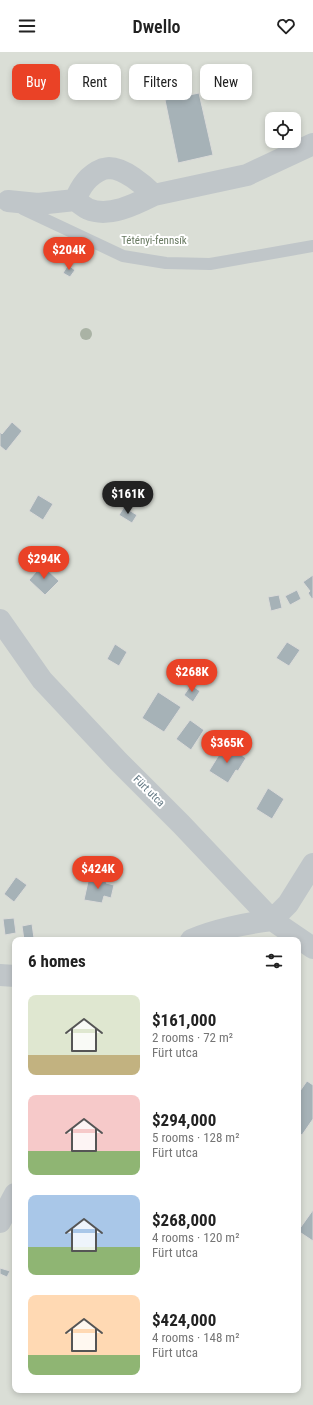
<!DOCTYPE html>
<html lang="en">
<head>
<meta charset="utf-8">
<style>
  :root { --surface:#fff; --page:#f6f6f6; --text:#222; --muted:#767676; --accent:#ea4226 }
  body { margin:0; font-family:"Roboto Condensed",sans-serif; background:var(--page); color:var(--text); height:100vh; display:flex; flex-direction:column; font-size:15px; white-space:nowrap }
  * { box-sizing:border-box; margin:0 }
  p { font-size:13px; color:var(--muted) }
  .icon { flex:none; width:22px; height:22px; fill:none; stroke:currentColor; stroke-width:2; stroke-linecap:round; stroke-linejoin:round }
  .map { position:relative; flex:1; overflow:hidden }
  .side { position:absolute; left:12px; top:885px; width:289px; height:456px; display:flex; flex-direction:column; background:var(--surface); border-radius:8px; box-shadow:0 2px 6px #0003 }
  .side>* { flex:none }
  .top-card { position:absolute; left:12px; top:12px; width:289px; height:36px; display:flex; gap:8px }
  .fabs { position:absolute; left:265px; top:60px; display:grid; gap:8px }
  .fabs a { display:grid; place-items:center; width:36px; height:36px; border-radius:8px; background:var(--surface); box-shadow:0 2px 6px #0003; font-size:20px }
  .price { position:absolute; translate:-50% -34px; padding:0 9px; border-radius:14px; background:var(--accent); color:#fff; font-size:13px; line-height:26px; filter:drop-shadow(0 1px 2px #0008) }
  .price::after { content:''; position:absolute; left:50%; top:24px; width:12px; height:9px; margin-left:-6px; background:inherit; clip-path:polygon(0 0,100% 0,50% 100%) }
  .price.active { background:#222; color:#fff }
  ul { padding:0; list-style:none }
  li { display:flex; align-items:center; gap:12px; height:100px; padding:0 16px }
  li span { display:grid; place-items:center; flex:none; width:112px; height:80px; border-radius:8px; color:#555 }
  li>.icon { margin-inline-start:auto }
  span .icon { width:48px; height:48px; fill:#fffc; stroke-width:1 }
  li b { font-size:17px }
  h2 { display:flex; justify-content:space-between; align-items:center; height:48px; padding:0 16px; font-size:17px }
  .pill { padding:0 14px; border-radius:8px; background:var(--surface); box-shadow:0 2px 6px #0003; font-size:14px; line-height:36px }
  .pill.active { background:var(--accent); color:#fff }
  header { display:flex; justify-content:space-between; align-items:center; height:52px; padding:0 16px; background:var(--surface); font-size:18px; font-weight:600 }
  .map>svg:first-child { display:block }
  .green { fill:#daded6; fill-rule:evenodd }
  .building { fill:#a6b2b7; stroke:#dbdbd9 }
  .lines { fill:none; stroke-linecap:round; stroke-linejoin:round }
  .lane { stroke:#c0c6c9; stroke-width:12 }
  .street { stroke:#c0c6c9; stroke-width:22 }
  .tree { fill:#aab3a5 }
  .labels { text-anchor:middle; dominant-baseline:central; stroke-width:4; stroke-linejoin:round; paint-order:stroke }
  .park-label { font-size:11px; fill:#697a62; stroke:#fff }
  .street-label { font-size:11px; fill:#637883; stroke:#fff }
</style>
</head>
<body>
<header><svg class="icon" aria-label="menu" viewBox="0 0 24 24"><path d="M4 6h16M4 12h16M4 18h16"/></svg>Dwello<svg class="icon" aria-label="heart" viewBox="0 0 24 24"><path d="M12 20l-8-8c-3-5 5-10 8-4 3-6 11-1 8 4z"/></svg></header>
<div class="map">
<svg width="313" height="1353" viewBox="0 0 313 1353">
  <rect width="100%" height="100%" fill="#f9f9f7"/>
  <path class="green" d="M0,0H313V1353H0ZM272,67H294V89H272ZM15,888H298V1338H15Z"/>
  <path class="building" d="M199,41L213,103L178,111L165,48Z
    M68,213L75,218L70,225L63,221Z
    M12,370L22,379L6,399L0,394V380L2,382Z
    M38,443L53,452L43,468L29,459Z
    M124,455L137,463L132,471L119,463Z
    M42,513L59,529L45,543L29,528Z
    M313,523V546L312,547L308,541L310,539L303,530Z
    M297,538L301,547L290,553L285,544Z
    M279,543L282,556L271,559L268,545Z
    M287,590L300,598L289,614L276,606Z
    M115,592L127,600L119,614L107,607Z
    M191,633L200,639L193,650L184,643Z
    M158,640L181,655L164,680L142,666Z
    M190,668L204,678L191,698L176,687Z
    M225,693L246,706L238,719L236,718L228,731L209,719Z
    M268,736L284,747L272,767L256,757Z
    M16,825L27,833L14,850L4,842Z
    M89,825L107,829L106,831L114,833L111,846L104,844L102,851L84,848Z
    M14,866L16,881L5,883L3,867Z
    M32,872L34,886L24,888L22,874Z
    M307,1029L313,1033V1067L302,1083L298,1080V1042Z
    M313,1158V1189L298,1179Z
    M0,1216L10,1219L7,1225L0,1222Z"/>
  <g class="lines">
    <path class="lane" d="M23,157L123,204L166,211L210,212L313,194"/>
    <path class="street" d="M75,148C79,151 84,155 88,157C109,166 136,152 154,143
      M8,149L38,152L75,148C81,134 88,123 103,117C104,117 108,116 109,116C124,116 144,133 154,143L247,123L313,92
      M0,568L42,628L118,709L181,772L272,868L313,896
      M272,868L288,852L313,812
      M191,888C214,878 247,871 272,868
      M0,923L15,924
      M0,1170L15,1142"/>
  </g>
  <circle class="tree" cx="86" cy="282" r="6"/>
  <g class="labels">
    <g class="park-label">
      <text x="154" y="188">Tétényi-fennsík</text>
    </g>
    <g class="street-label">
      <text transform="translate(149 739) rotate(45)">Fürt utca</text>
    </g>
  </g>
</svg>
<div class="fabs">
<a><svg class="icon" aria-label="locate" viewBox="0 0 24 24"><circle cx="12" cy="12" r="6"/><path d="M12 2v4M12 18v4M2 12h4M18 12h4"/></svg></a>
</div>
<b class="price" style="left:69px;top:219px">$204K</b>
<b class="price active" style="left:128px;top:463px">$161K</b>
<b class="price" style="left:44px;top:528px">$294K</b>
<b class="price" style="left:192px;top:641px">$268K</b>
<b class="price" style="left:227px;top:712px">$365K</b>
<b class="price" style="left:98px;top:838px">$424K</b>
<div class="top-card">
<a class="pill active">Buy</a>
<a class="pill">Rent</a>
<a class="pill">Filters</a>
<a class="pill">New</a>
</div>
<section class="side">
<h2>6 homes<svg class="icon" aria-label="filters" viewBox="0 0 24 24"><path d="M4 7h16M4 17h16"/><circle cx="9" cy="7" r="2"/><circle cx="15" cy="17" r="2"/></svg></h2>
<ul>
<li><span style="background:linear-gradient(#dfe7d0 75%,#c2b280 0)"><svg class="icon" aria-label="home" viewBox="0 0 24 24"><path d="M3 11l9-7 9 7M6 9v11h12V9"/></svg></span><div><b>$161,000</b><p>2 rooms · 72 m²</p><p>Fürt utca</p></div></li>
<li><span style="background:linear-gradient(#f6c9c9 70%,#8fb573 0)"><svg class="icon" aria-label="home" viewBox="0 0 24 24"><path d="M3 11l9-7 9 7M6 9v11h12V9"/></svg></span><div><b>$294,000</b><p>5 rooms · 128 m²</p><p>Fürt utca</p></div></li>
<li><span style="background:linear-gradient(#a9c7e8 65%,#8fb573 0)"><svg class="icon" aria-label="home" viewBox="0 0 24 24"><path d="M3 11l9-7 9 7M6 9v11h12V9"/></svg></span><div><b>$268,000</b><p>4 rooms · 120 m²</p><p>Fürt utca</p></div></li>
<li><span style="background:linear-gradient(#ffd9b3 75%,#8fb573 0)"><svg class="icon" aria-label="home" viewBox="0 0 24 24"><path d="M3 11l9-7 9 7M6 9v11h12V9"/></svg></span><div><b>$424,000</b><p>4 rooms · 148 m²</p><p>Fürt utca</p></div></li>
</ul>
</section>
</div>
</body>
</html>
